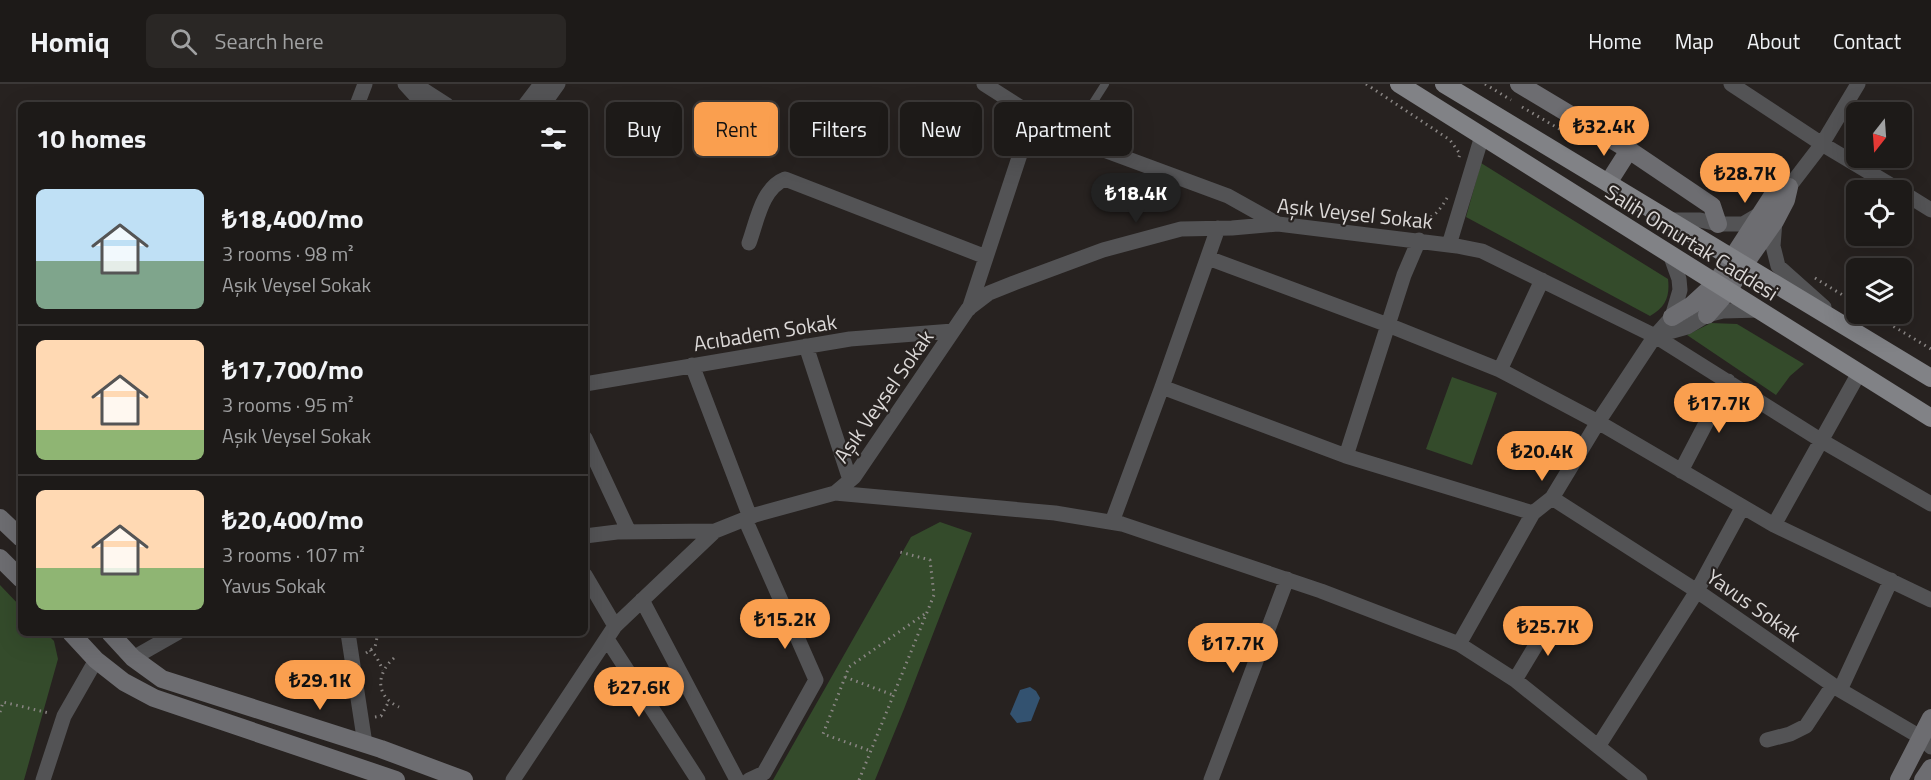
<!DOCTYPE html>
<html lang="en">
<head>
<meta charset="utf-8">
<style>
  :root { --surface:#1d1a18; --page:#2a2725; --text:#f1f3f6; --muted:#a0a1a2; --line:#3b3837; --accent:#fa9f4f }
  body { margin:0; font-family:"Titillium Web",sans-serif; background:var(--page); color:var(--text); height:100vh; display:flex; flex-direction:column; font-size:22px; white-space:nowrap }
  * { box-sizing:border-box; margin:0 }
  p { font-size:20px; color:var(--muted) }
  .icon { flex:none; width:33px; height:33px; fill:none; stroke:currentColor; stroke-width:2; stroke-linecap:round; stroke-linejoin:round }
  .map { position:relative; flex:1; overflow:hidden }
  .panel { position:absolute; left:18px; top:18px; width:570px; height:534px; display:flex; flex-direction:column; background:var(--surface); border-radius:9px; box-shadow:0 6px 24px #0002,0 0 0 2px var(--line) }
  .panel>* { flex:none }
  .banner { position:absolute; left:606px; top:18px; width:570px; height:54px; display:flex; gap:12px }
  .needle { width:39px; rotate:197deg }
  .controls { position:absolute; left:1846px; top:18px; display:grid; gap:12px }
  .controls a { display:grid; place-items:center; width:66px; height:66px; border-radius:9px; background:var(--surface); box-shadow:0 6px 24px #0002,0 0 0 2px var(--line); font-size:30px }
  .price { position:absolute; translate:-50% -51px; padding:0 14px; border-radius:21px; background:var(--accent); color:#111; font-size:20px; line-height:39px; filter:drop-shadow(0 2px 3px #0008) }
  .price::after { content:''; position:absolute; left:50%; top:36px; width:18px; height:14px; margin-left:-9px; background:inherit; clip-path:polygon(0 0,100% 0,50% 100%) }
  .price.active { background:#222; color:#fff }
  ul { padding:0; list-style:none }
  li { display:flex; align-items:center; gap:18px; height:150px; padding:0 18px }
  li+li { border-top:2px solid var(--line) }
  li span { display:grid; place-items:center; flex:none; width:168px; height:120px; border-radius:9px; color:#555 }
  li>.icon { margin-inline-start:auto }
  span .icon { width:72px; height:72px; fill:#fffc; stroke-width:1 }
  li b { font-size:26px }
  h2 { display:flex; justify-content:space-between; align-items:center; height:72px; padding:0 18px; font-size:26px }
  .chip { padding:0 21px; border-radius:9px; background:var(--surface); box-shadow:0 6px 24px #0002,0 0 0 2px var(--line); font-size:21px; line-height:54px }
  .chip.active { background:var(--accent); color:#111 }
  header { display:flex; align-items:center; gap:36px; box-sizing:border-box; height:84px; padding:0 30px; background:var(--surface); border-bottom:2px solid var(--line) }
  header strong { font-size:28px }
  nav { display:flex; gap:33px; margin-inline-start:auto; font-size:21px }
  .search { width:420px; height:54px; background:var(--page); display:flex; align-items:center; gap:15px; box-sizing:border-box; padding:0 21px; border-radius:9px; color:var(--muted); font-size:22px }
  .map>svg:first-child { display:block }
  .green { fill:#344b2b }
  .water { fill:#335270 }
  .lines { fill:none; stroke-linecap:round; stroke-linejoin:round }
  .path { stroke:#8a8684; stroke-width:3; stroke-dasharray:1.5 4.5; stroke-linecap:butt }
  .lane { stroke:#535355; stroke-width:8 }
  .street { stroke:#535355; stroke-width:15 }
  .secondary { stroke:#6d6d71; stroke-width:18 }
  .primary { stroke:#818286; stroke-width:18 }
  .labels { text-anchor:middle; dominant-baseline:central; stroke-width:4.5; stroke-linejoin:round; paint-order:stroke }
  .street-label { font-size:21px; fill:#dbd8d7; stroke:#272220 }
</style>
</head>
<body>
<header>
<strong>Homiq</strong>
<div class="search"><svg class="icon" aria-label="search" viewBox="0 0 24 24"><circle cx="10" cy="10" r="6"/><path d="M15 15l6 6"/></svg>Search here</div>
<nav><a>Home</a><a>Map</a><a>About</a><a>Contact</a></nav>
</header>
<div class="map">
<svg width="1931" height="696" viewBox="0 0 1931 696">
  <rect width="100%" height="100%" fill="#272220"/>
  <path class="green" d="M1481,79L1668,195C1670,212 1666,223 1650,232L1466,133Z
    M1711,239L1737,240L1804,280L1790,292L1776,311L1687,251Z
    M1452,293L1497,309L1472,381L1426,365Z
    M940,438L972,449L904,625L875,696H773L911,453Z
    M0,501L21,523V549H46L54,557L58,575L24,696H0Z"/>
  <path class="water" d="M1030,603L1036,607L1040,614L1031,637L1017,639L1010,630L1020,606Z"/>
  <g class="lines">
    <path class="path" d="M1366,0L1450,56L1460,70L1459,73
      M1485,0L1511,16
      M1522,23L1568,50
      M1408,140C1431,135 1435,134 1447,114
      M1815,194L1857,220
      M1873,230L1931,265
      M585,414L589,423L585,430
      M370,566L376,572L383,586
      M366,569L375,563L378,549
      M394,574C376,590 375,612 399,623
      M845,593L893,611
      M0,628L3,618L49,629
      M375,633L381,632L389,617
      M868,666L823,650L849,583L926,529
      M859,696L934,511L930,476L900,468"/>
    <path class="lane" d="M1089,25L1105,0"/>
    <path class="street" d="M405,0L424,21
      M410,0L422,5L447,21
      M984,0L1055,45L1093,62L1228,112L1278,140
      M1731,0L1822,60L1899,106
      M357,21L365,0
      M525,21L541,0
      M543,21L558,0
      M1789,103L1822,60L1858,0
      M1902,108L1931,126
      M1670,136H1700L1718,140H1743L1760,130
      M1775,137L1773,162L1778,182L1824,223
      M749,159C757,137 762,104 785,95L986,173
      M1449,161L1482,52
      M1208,174L1388,241L1500,286L1598,338L1774,441L1931,516
      M969,225L1033,31
      M1655,252L1687,243L1707,231L1723,227L1760,226
      M806,262L850,396
      M692,281L750,433
      M1500,286L1542,196
      M585,300L850,255L953,247
      M1162,303L1346,372L1533,429
      M585,354L629,448
      M1346,372L1404,191L1419,156
      M1681,387L1728,297
      M835,409L1055,429L1122,440L1321,507L1459,560L1515,596L1640,696
      M1552,414L1697,507L1840,606L1922,654L1931,663
      M745,435L816,596L764,689L749,696
      M1112,438L1162,303L1218,144
      M1774,441L1859,289
      M585,452L617,448L715,447
      M585,491L615,542
      M642,516L737,696
      M348,549L365,660
      M607,555L698,696
      M1459,560L1533,429L1552,414L1598,338L1655,252L1672,233L1680,206L1679,195L1670,170
      M133,574L177,549
      M1515,596L1553,533
      M1840,606L1891,496
      M1767,656L1790,650L1806,642L1833,601
      M1599,661L1697,507L1742,424
      M43,696L64,632L96,576
      M513,696L615,542L715,447L755,431L835,409L854,393L968,225L989,209L1014,199L1103,166L1181,145L1232,144L1278,140L1457,162L1482,167L1655,252L1822,357L1931,420
      M1211,696L1287,495"/>
    <path class="secondary" d="M1519,0L1629,66L1712,122L1718,140
      M1608,99L1629,66
      M1707,231L1728,207L1744,181L1775,137L1786,116L1789,103
      M1672,233L1692,221L1716,199L1775,108L1789,103
      M0,434L21,454
      M0,474L21,495
      M71,549L96,576L124,598L154,614L396,696
      M110,549L133,574L162,595L381,665L464,696
      M1899,696L1931,634
      M1923,696L1931,684"/>
    <path class="primary" d="M1399,0L1931,334
      M1444,0L1931,294"/>
  </g>
  <g class="labels">
    <g class="street-label">
      <text transform="translate(1355 129) rotate(6)">Aşık Veysel Sokak</text>
      <text transform="translate(1692 158) rotate(32)">Salih Omurtak Caddesi</text>
      <text transform="translate(765 248) rotate(-9)">Acıbadem Sokak</text>
      <text transform="translate(883 312) rotate(-55)">Aşık Veysel Sokak</text>
      <text transform="translate(1754 521) rotate(35)">Yavus Sokak</text>
    </g>
  </g>
</svg>
<div class="controls">
<a><svg class="needle" viewBox="-14 -14 28 28"><path d="M0-13l5 13h-10z" fill="#e53935"/><path d="M0 13l5-13h-10z" fill="#a0a1a2"/></svg></a>
<a><svg class="icon" aria-label="locate" viewBox="0 0 24 24"><circle cx="12" cy="12" r="6"/><path d="M12 2v4M12 18v4M2 12h4M18 12h4"/></svg></a>
<a><svg class="icon" aria-label="layers" viewBox="0 0 24 24"><path d="M12 4l9 5-9 5-9-5zM3 14l9 5 9-5"/></svg></a>
</div>
<b class="price" style="left:1604px;top:73px">₺32.4K</b>
<b class="price" style="left:1745px;top:120px">₺28.7K</b>
<b class="price active" style="left:1136px;top:140px">₺18.4K</b>
<b class="price" style="left:1719px;top:350px">₺17.7K</b>
<b class="price" style="left:1542px;top:398px">₺20.4K</b>
<b class="price" style="left:785px;top:566px">₺15.2K</b>
<b class="price" style="left:1548px;top:573px">₺25.7K</b>
<b class="price" style="left:1233px;top:590px">₺17.7K</b>
<b class="price" style="left:320px;top:627px">₺29.1K</b>
<b class="price" style="left:639px;top:634px">₺27.6K</b>
<div class="banner">
<a class="chip">Buy</a>
<a class="chip active">Rent</a>
<a class="chip">Filters</a>
<a class="chip">New</a>
<a class="chip">Apartment</a>
</div>
<section class="panel">
<h2>10 homes<svg class="icon" aria-label="filters" viewBox="0 0 24 24"><path d="M4 7h16M4 17h16"/><circle cx="9" cy="7" r="2"/><circle cx="15" cy="17" r="2"/></svg></h2>
<ul>
<li><span style="background:linear-gradient(#bfe0f5 60%,#7fa58c 0)"><svg class="icon" aria-label="home" viewBox="0 0 24 24"><path d="M3 11l9-7 9 7M6 9v11h12V9"/></svg></span><div><b>₺18,400/mo</b><p>3 rooms · 98 m²</p><p>Aşık Veysel Sokak</p></div></li>
<li><span style="background:linear-gradient(#ffd9b3 75%,#8fb573 0)"><svg class="icon" aria-label="home" viewBox="0 0 24 24"><path d="M3 11l9-7 9 7M6 9v11h12V9"/></svg></span><div><b>₺17,700/mo</b><p>3 rooms · 95 m²</p><p>Aşık Veysel Sokak</p></div></li>
<li><span style="background:linear-gradient(#ffd9b3 65%,#8fb573 0)"><svg class="icon" aria-label="home" viewBox="0 0 24 24"><path d="M3 11l9-7 9 7M6 9v11h12V9"/></svg></span><div><b>₺20,400/mo</b><p>3 rooms · 107 m²</p><p>Yavus Sokak</p></div></li>
</ul>
</section>
</div>
</body>
</html>
